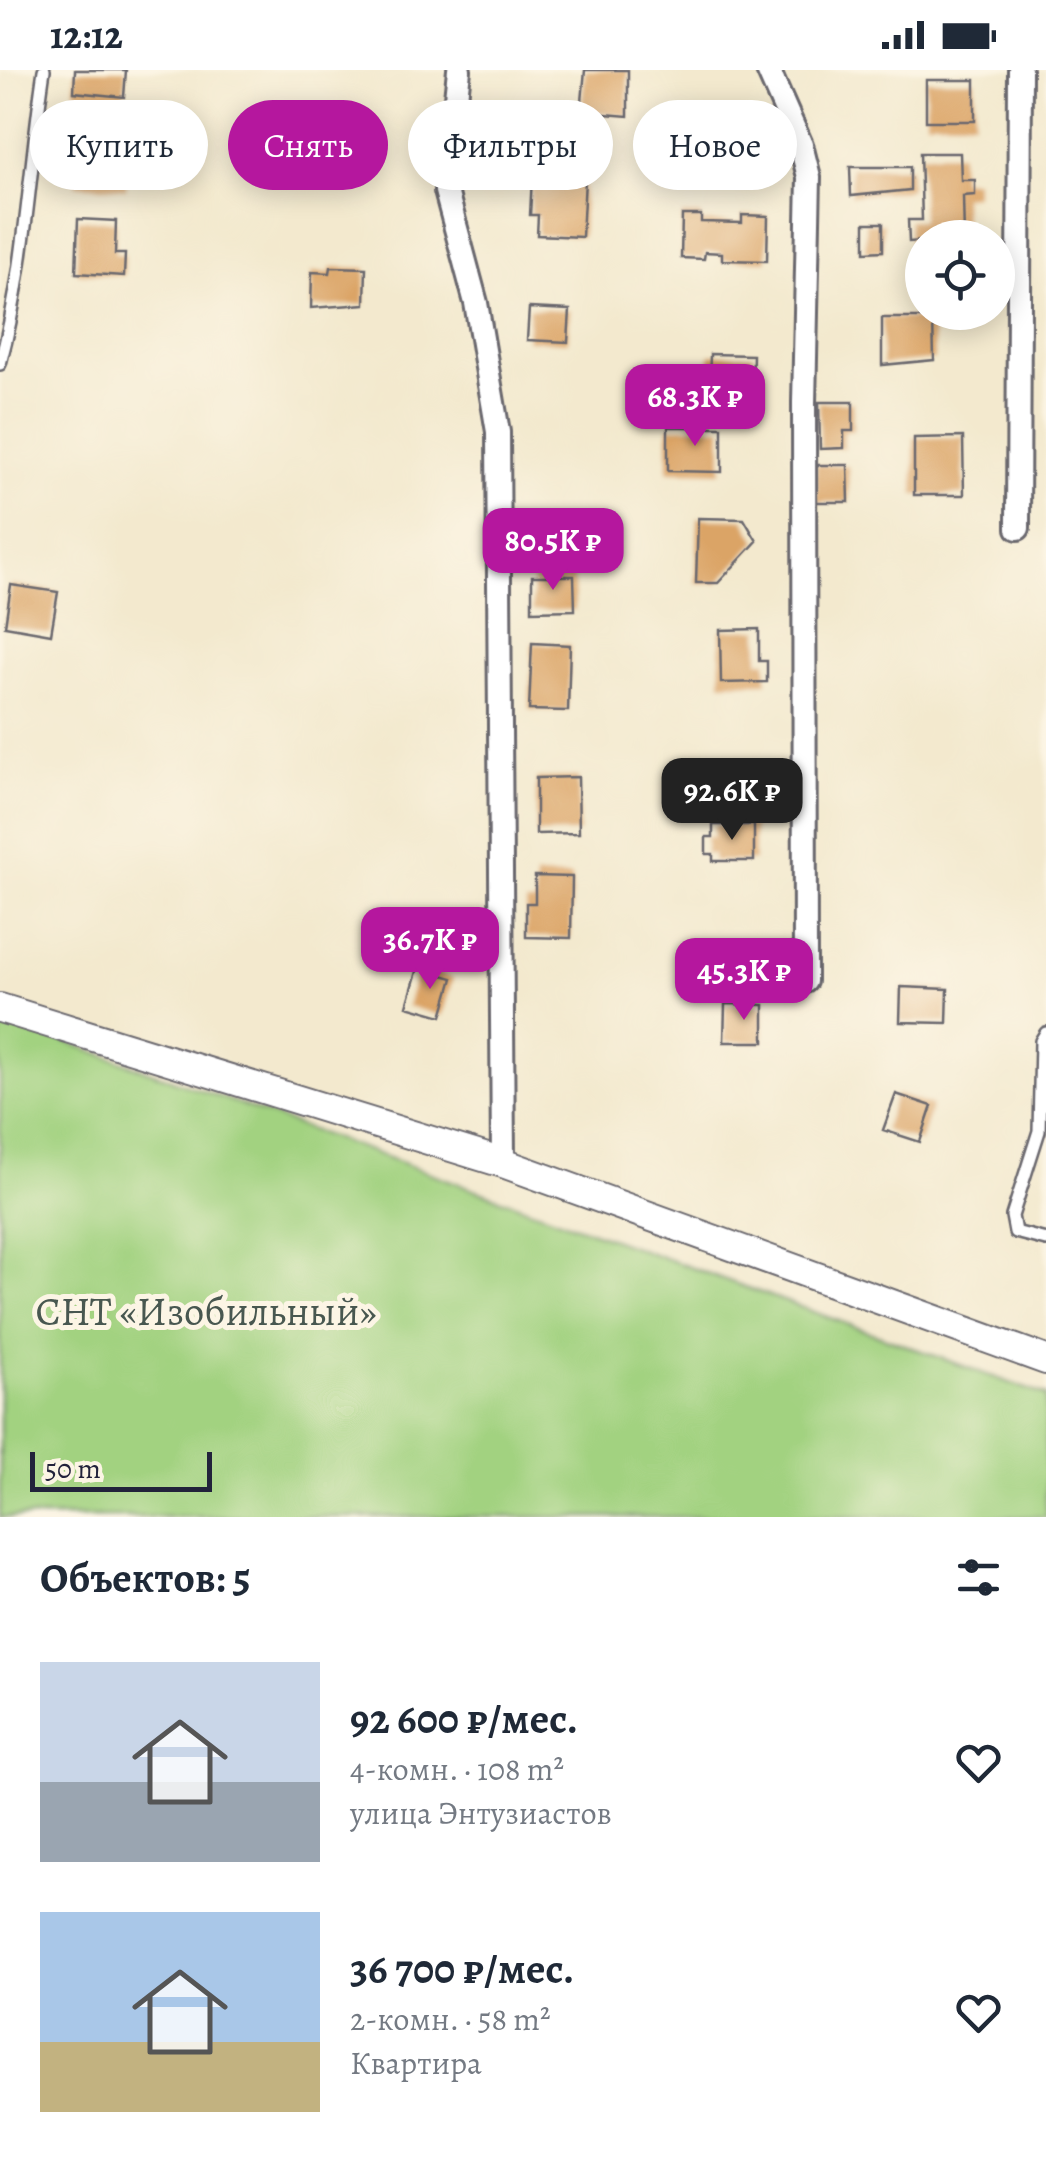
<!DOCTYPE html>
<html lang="ru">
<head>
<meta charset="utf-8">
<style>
  :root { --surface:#fff; --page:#f6f6f7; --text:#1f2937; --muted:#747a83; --accent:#b5179e }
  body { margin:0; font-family:Alegreya,serif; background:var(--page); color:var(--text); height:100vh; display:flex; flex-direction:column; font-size:38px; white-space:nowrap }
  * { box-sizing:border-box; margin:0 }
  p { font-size:32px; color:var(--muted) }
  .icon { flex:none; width:55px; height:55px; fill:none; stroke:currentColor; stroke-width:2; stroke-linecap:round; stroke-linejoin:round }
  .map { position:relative; height:1447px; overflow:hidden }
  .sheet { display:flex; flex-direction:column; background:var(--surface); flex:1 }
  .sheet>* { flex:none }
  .guide { position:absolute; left:30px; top:30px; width:988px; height:90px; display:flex; gap:20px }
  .controls { position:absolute; left:905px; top:150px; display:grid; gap:20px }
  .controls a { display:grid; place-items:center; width:110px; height:110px; border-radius:50%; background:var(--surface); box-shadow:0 5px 25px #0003; font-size:50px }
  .scale { position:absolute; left:30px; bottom:25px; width:182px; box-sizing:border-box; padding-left:10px; border:5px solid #22223b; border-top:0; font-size:28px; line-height:35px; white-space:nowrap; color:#22223b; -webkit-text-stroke:8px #fcf5e5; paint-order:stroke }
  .price { position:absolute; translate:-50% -85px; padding:0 22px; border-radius:20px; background:var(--accent); color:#fff; font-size:32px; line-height:65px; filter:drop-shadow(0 2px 5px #0008) }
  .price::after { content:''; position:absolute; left:50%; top:60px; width:30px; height:22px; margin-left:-15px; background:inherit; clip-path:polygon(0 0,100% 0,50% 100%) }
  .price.selected { background:#222; color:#fff }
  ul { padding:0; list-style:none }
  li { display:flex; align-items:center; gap:30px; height:250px; padding:0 40px }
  li span { display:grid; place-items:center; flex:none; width:280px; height:200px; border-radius:0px; color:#555 }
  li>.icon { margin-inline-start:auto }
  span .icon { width:120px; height:120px; fill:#fffc; stroke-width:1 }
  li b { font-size:42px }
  h2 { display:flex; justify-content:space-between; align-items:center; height:120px; padding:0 40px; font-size:42px }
  .chip { padding:0 35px; border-radius:45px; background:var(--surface); box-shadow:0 5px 25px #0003; font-size:35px; line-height:90px }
  .chip.selected { background:var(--accent); color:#fff }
  .status { display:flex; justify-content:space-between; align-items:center; height:70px; padding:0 50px; background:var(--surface); direction:ltr }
  .status svg { height:28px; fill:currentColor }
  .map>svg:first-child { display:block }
  .green { fill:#a2d280; stroke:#627a5e; stroke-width:2.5 }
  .building { fill:#dba466 }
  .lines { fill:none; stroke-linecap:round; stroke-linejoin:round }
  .service-casing { stroke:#6b686e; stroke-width:16 }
  .minor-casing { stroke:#6b686e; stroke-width:28 }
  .tertiary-casing { stroke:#6b686e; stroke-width:32 }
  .service { stroke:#fff; stroke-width:11 }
  .minor { stroke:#fff; stroke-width:22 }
  .tertiary { stroke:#fff; stroke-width:28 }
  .labels { text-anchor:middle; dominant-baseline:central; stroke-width:10; stroke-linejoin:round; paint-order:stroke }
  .park-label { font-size:40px; fill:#485750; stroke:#fcf5e5 }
</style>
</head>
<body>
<div class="status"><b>12:12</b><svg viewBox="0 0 49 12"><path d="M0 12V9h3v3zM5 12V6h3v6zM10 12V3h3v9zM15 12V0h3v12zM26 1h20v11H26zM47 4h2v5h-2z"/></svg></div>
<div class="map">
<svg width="1046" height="1447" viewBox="0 0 1046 1447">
  <rect width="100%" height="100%" fill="#fcf5e5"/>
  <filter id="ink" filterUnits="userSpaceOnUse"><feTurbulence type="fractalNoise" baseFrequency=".01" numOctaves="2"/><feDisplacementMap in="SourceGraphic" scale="20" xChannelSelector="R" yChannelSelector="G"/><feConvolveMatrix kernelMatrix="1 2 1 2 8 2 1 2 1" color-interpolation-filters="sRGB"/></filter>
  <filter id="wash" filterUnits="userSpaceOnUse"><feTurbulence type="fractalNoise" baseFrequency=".0048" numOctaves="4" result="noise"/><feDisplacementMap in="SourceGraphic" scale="40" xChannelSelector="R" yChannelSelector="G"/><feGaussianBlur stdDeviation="2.25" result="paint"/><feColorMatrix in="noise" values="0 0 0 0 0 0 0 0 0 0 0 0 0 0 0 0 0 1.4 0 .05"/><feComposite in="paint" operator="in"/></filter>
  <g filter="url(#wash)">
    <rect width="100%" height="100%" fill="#f3e9ce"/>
    <path class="green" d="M0,957L35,960L1046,1326V1447H0Z"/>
    <g id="blocks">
      <path class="building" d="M75,0H126L124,27L74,22Z
        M585,0H628V46L581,42Z
        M926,10H975V51H926Z
        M80,66L131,70L126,119L76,115Z
        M920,83H960L961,110H975V125L963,126L964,168L909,172L908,150H922Z
        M850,97H910V120L851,126Z
        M532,107L585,109L582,167L537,165L538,145H530Z
        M682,145H701V152L742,153V145L768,146L767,191L722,190V183L705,182L704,189L681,188Z
        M78,149L116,151L115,184H125L124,206L76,203Z
        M865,153H883V181L865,182Z
        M331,197L366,198L365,234L311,238L312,202L330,203Z
        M529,238L570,240L568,272L527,270Z
        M882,248H933L934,290L882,295Z
        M710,284L753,285L752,319L709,318Z
        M819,332H853V361H844V378L820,379Z
        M668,357H722V402L668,401Z
        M963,367L964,425H914V368Z
        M816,395H848L849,432H817Z
        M698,448L744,449L757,471L718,513H696Z
        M532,506H574L575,540L532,541Z
        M11,515L58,522L51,564L5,556Z
        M759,559V591H767V612L721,613L720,560Z
        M532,573L570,575L568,641L529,640Z
        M578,707L579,763L536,764V708Z
        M713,755H754V791H713V784H706V767H713Z
        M535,806L572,807L571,868L526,867V833H535Z
        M418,898L453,908L442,946L407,936Z
        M901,917L948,919L947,953L900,952Z
        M725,934L764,935V972H724Z
        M896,1024L932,1036L920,1072L883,1060Z"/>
    </g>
  </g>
  <g filter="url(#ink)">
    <use href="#blocks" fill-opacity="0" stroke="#6b686e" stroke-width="2.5"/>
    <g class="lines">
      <defs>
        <path id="service" d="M0,294C26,198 29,98 44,0
          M1046,963L1041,971L1039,1061L1012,1146L1015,1162L1046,1170"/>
        <path id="minor" d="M459,0L446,121L476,233L498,362L503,1093
          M768,0L801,75L809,107L804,333L805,911
          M1018,458L1020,0"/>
        <path id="tertiary" d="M0,938L503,1093L1046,1290"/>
      </defs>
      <use href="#service" class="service-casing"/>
      <use href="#minor" class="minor-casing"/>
      <use href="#tertiary" class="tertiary-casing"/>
      <use href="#service" class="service"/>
      <use href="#minor" class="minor"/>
      <use href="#tertiary" class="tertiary"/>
    </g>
  </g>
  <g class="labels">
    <g class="park-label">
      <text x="206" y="1241">СНТ «Изобильный»</text>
    </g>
  </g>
</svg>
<div class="controls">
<a><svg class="icon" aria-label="locate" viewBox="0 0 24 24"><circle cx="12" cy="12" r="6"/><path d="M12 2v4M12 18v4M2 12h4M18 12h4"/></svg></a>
</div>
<div class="scale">50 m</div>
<b class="price" style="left:695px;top:379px">68.3K ₽</b>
<b class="price" style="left:553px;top:523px">80.5K ₽</b>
<b class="price selected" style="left:732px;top:773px">92.6K ₽</b>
<b class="price" style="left:430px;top:922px">36.7K ₽</b>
<b class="price" style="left:744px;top:953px">45.3K ₽</b>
<div class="guide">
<a class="chip">Купить</a>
<a class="chip selected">Снять</a>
<a class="chip">Фильтры</a>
<a class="chip">Новое</a>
</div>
</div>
<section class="sheet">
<h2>Объектов: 5<svg class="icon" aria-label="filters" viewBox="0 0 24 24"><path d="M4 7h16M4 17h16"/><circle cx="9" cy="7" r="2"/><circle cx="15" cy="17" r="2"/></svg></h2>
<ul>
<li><span style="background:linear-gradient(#c9d6e8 60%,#9aa5b1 0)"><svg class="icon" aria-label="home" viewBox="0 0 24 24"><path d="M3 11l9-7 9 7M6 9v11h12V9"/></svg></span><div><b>92 600 ₽/мес.</b><p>4-комн. · 108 m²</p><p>улица Энтузиастов</p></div><svg class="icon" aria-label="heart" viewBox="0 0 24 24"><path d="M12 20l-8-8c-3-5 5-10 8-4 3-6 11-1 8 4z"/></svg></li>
<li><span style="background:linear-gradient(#a9c7e8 65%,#c2b280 0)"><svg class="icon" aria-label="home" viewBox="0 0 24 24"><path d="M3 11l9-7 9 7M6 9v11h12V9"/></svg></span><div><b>36 700 ₽/мес.</b><p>2-комн. · 58 m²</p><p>Квартира</p></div><svg class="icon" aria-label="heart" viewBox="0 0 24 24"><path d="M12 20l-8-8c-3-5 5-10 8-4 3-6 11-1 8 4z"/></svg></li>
</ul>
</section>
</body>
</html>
